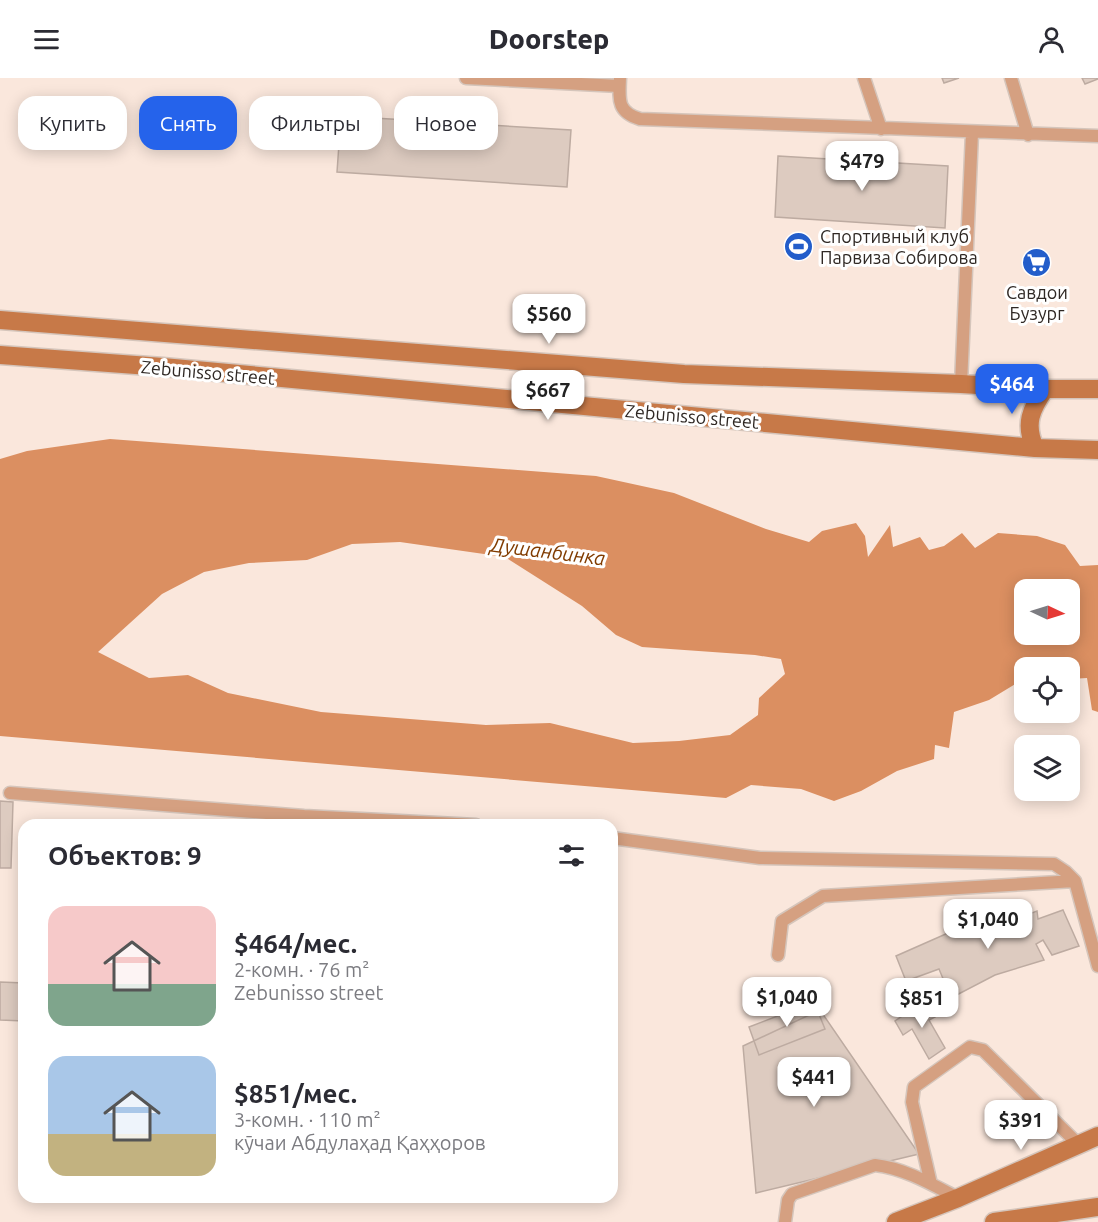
<!DOCTYPE html>
<html lang="ru">
<head>
<meta charset="utf-8">
<style>
  :root { --surface:#fff; --page:#f2f2f3; --text:#2b2b33; --muted:#7c7c81; --accent:#2563eb }
  body { margin:0; font-family:Ubuntu,sans-serif; background:var(--page); color:var(--text); height:100vh; display:flex; flex-direction:column; font-size:22px; white-space:nowrap }
  * { box-sizing:border-box; margin:0 }
  p { font-size:20px; color:var(--muted) }
  .icon { flex:none; width:33px; height:33px; fill:none; stroke:currentColor; stroke-width:2; stroke-linecap:round; stroke-linejoin:round }
  .map { position:relative; flex:1; overflow:hidden }
  .details { position:absolute; left:18px; top:741px; width:600px; height:384px; display:flex; flex-direction:column; background:var(--surface); border-radius:18px; box-shadow:0 3px 15px #0003 }
  .details>* { flex:none }
  .hud { position:absolute; left:18px; top:18px; width:600px; height:54px; display:flex; gap:12px }
  .needle { width:39px; rotate:94deg }
  .buttons { position:absolute; left:1014px; top:501px; display:grid; gap:12px }
  .buttons a { display:grid; place-items:center; width:66px; height:66px; border-radius:12px; background:var(--surface); box-shadow:0 3px 15px #0003; font-size:30px }
  .price { position:absolute; translate:-50% -51px; padding:0 14px; border-radius:12px; background:#fff; color:#222; font-size:20px; line-height:39px; filter:drop-shadow(0 2px 3px #0008) }
  .price::after { content:''; position:absolute; left:50%; top:36px; width:18px; height:14px; margin-left:-9px; background:inherit; clip-path:polygon(0 0,100% 0,50% 100%) }
  .price.selected { background:var(--accent); color:#fff }
  ul { padding:0; list-style:none }
  li { display:flex; align-items:center; gap:18px; height:150px; padding:0 30px }
  li span { display:grid; place-items:center; flex:none; width:168px; height:120px; border-radius:18px; color:#555 }
  li>.icon { margin-inline-start:auto }
  span .icon { width:72px; height:72px; fill:#fffc; stroke-width:1 }
  li b { font-size:26px }
  h2 { display:flex; justify-content:space-between; align-items:center; height:72px; padding:0 30px; font-size:26px }
  .pill { padding:0 21px; border-radius:18px; background:var(--surface); box-shadow:0 3px 15px #0003; font-size:21px; line-height:54px }
  .pill.selected { background:var(--accent); color:#fff }
  header { display:flex; justify-content:space-between; align-items:center; height:78px; padding:0 30px; background:var(--surface); font-size:27px; font-weight:800 }
  .map>svg:first-child { display:block }
  .water { fill:#db8f61; fill-rule:evenodd }
  .building { fill:#ddcbc0; stroke:#bdaba1; stroke-width:1.5 }
  .lines { fill:none; stroke-linecap:round; stroke-linejoin:round }
  .lane-casing { stroke:#d5c5bb; stroke-width:15 }
  .secondary-casing { stroke:#d5c5bb; stroke-width:21 }
  .lane { stroke:#d5a081; stroke-width:12 }
  .secondary { stroke:#c77948; stroke-width:18 }
  .labels { text-anchor:middle; dominant-baseline:central; stroke-width:6; stroke-linejoin:round; paint-order:stroke }
  .poi-label { font-size:18px; fill:#2f2824; stroke:#fff; text-anchor:start }
  .street-label { font-size:18px; fill:#2f2824; stroke:#fff }
  .water-label { font-size:20px; font-style:italic; fill:#813c01; stroke:#fff }
</style>
</head>
<body>
<header><svg class="icon" aria-label="menu" viewBox="0 0 24 24"><path d="M4 6h16M4 12h16M4 18h16"/></svg>Doorstep<svg class="icon" aria-label="person" viewBox="0 0 24 24"><circle cx="12" cy="8" r="4"/><path d="M4 21q1-7 8-7t8 7"/></svg></header>
<div class="map">
<svg width="1098" height="1144" viewBox="0 0 1098 1144">
  <rect width="100%" height="100%" fill="#fae7dc"/>
  <path class="water" d="M110,361L596,398L674,415L766,451L809,464L822,453L856,445L865,458L868,479L890,447L893,469L920,459L929,472L944,468L962,455L975,470L998,455L1037,458L1065,467L1080,488L1098,487V634L1092,632L1087,600L1070,601V590H1024V607L1017,605L989,622L954,634L949,670L935,667L934,681L897,693L861,713L834,723L801,711L751,707L726,720L0,658V381L27,373ZM400,464L505,479L582,528L616,557L642,569L755,577L781,581L785,596L759,620L758,637L730,657L679,663L633,665L550,645L486,647L321,634L228,615L188,597L149,600L98,574L162,516L204,494L249,485L307,482L352,466ZM1024,512H1070V556H1024Z"/>
  <path class="building" d="M942,0H959L944,5Z
    M1082,0H1098V1L1085,6Z
    M341,38L571,52L567,109L337,94Z
    M778,78L948,88L945,150L775,139Z
    M0,723L13,724L11,790H0Z
    M1063,832L1079,868L1052,877L1043,862L1036,866L1044,882L995,897L951,920L939,891L906,903L896,878L991,836L995,849L1037,833L1038,841Z
    M0,904L24,905V943L0,942Z
    M924,923L935,939L929,942L945,970L929,981L912,951L903,957L895,943Z
    M814,924L825,951L759,977L749,949Z
    M820,932L919,1076L756,1115L743,968Z"/>
  <g class="lines">
    <defs>
      <path id="lane" d="M466,0L619,8
        M620,0C619,22 617,34 640,41L1098,58
        M864,0L881,51
        M1011,0L1028,57
        M961,306L972,55
        M10,715L304,738L476,747
        M612,760L760,780L1054,786L1066,794L1075,803L1098,888
        M778,877L782,843L823,818L1075,803
        M931,1106L912,1024L914,1009L970,969L983,972L1079,1067
        M785,1144L788,1122L792,1116L875,1087C904,1090 933,1107 958,1120"/>
      <path id="secondary" d="M0,242L684,296L961,306L1045,311H1098
        M0,277L163,289L1035,370L1098,372
        M1035,370C1024,346 1031,331 1045,311
        M896,1144L958,1120L1098,1058
        M994,1144L1098,1129"/>
    </defs>
    <use href="#lane" class="lane-casing"/>
    <use href="#secondary" class="secondary-casing"/>
    <use href="#lane" class="lane"/>
    <use href="#secondary" class="secondary"/>
  </g>
  <defs>
    <symbol id="stadium-disc" viewBox="-11 -11 22 22"><circle r="9.5" fill="#235dca" stroke="#fff"/><path d="M0-5a6.5 5 0 1 0 0 10a6.5 5 0 1 0 0-10ZM-3.5-1.8h7v3.6h-7Z" fill="#fff"/></symbol>
    <symbol id="supermarket-disc" viewBox="-11 -11 22 22"><circle r="9.5" fill="#235dca" stroke="#fff"/><path d="M-6-5.5h2.5l.6 2H6L4.5 2H-2.5L-4.4-4H-6ZM-1.5 3.2a1.3 1.3 0 1 0 .1 0ZM3 3.2a1.3 1.3 0 1 0 .1 0Z" fill="#fff"/></symbol>
  </defs>
  <g fill-rule="evenodd">
    <use href="#stadium-disc" x="782" y="152" width="33" height="33"/>
    <use href="#supermarket-disc" x="1020" y="168" width="33" height="33"/>
  </g>
  <g class="labels">
    <g class="poi-label">
      <text x="820" y="158">Спортивный клуб<tspan x="820" dy="21">Парвиза Собирова</tspan></text>
      <text x="1037" y="214" text-anchor="middle">Савдои<tspan x="1037" dy="21">Бузург</tspan></text>
    </g>
    <g class="street-label">
      <text transform="translate(208 294) rotate(5)">Zebunisso street</text>
      <text transform="translate(692 338) rotate(5)">Zebunisso street</text>
    </g>
    <g class="water-label">
      <text transform="translate(548 473) rotate(7)">Душанбинка</text>
    </g>
  </g>
</svg>
<div class="buttons">
<a><svg class="needle" viewBox="-14 -14 28 28"><path d="M0-13l5 13h-10z" fill="#e53935"/><path d="M0 13l5-13h-10z" fill="#7c7c81"/></svg></a>
<a><svg class="icon" aria-label="locate" viewBox="0 0 24 24"><circle cx="12" cy="12" r="6"/><path d="M12 2v4M12 18v4M2 12h4M18 12h4"/></svg></a>
<a><svg class="icon" aria-label="layers" viewBox="0 0 24 24"><path d="M12 4l9 5-9 5-9-5zM3 14l9 5 9-5"/></svg></a>
</div>
<b class="price" style="left:862px;top:114px">$479</b>
<b class="price" style="left:549px;top:267px">$560</b>
<b class="price selected" style="left:1012px;top:337px">$464</b>
<b class="price" style="left:548px;top:343px">$667</b>
<b class="price" style="left:988px;top:872px">$1,040</b>
<b class="price" style="left:787px;top:950px">$1,040</b>
<b class="price" style="left:922px;top:951px">$851</b>
<b class="price" style="left:814px;top:1030px">$441</b>
<b class="price" style="left:1021px;top:1073px">$391</b>
<div class="hud">
<a class="pill">Купить</a>
<a class="pill selected">Снять</a>
<a class="pill">Фильтры</a>
<a class="pill">Новое</a>
</div>
<section class="details">
<h2>Объектов: 9<svg class="icon" aria-label="filters" viewBox="0 0 24 24"><path d="M4 7h16M4 17h16"/><circle cx="9" cy="7" r="2"/><circle cx="15" cy="17" r="2"/></svg></h2>
<ul>
<li><span style="background:linear-gradient(#f6c9c9 65%,#7fa58c 0)"><svg class="icon" aria-label="home" viewBox="0 0 24 24"><path d="M3 11l9-7 9 7M6 9v11h12V9"/></svg></span><div><b>$464/мес.</b><p>2-комн. · 76 m²</p><p>Zebunisso street</p></div></li>
<li><span style="background:linear-gradient(#a9c7e8 65%,#c2b280 0)"><svg class="icon" aria-label="home" viewBox="0 0 24 24"><path d="M3 11l9-7 9 7M6 9v11h12V9"/></svg></span><div><b>$851/мес.</b><p>3-комн. · 110 m²</p><p>кӯчаи Абдулаҳад Қаҳҳоров</p></div></li>
</ul>
</section>
</div>
</body>
</html>
